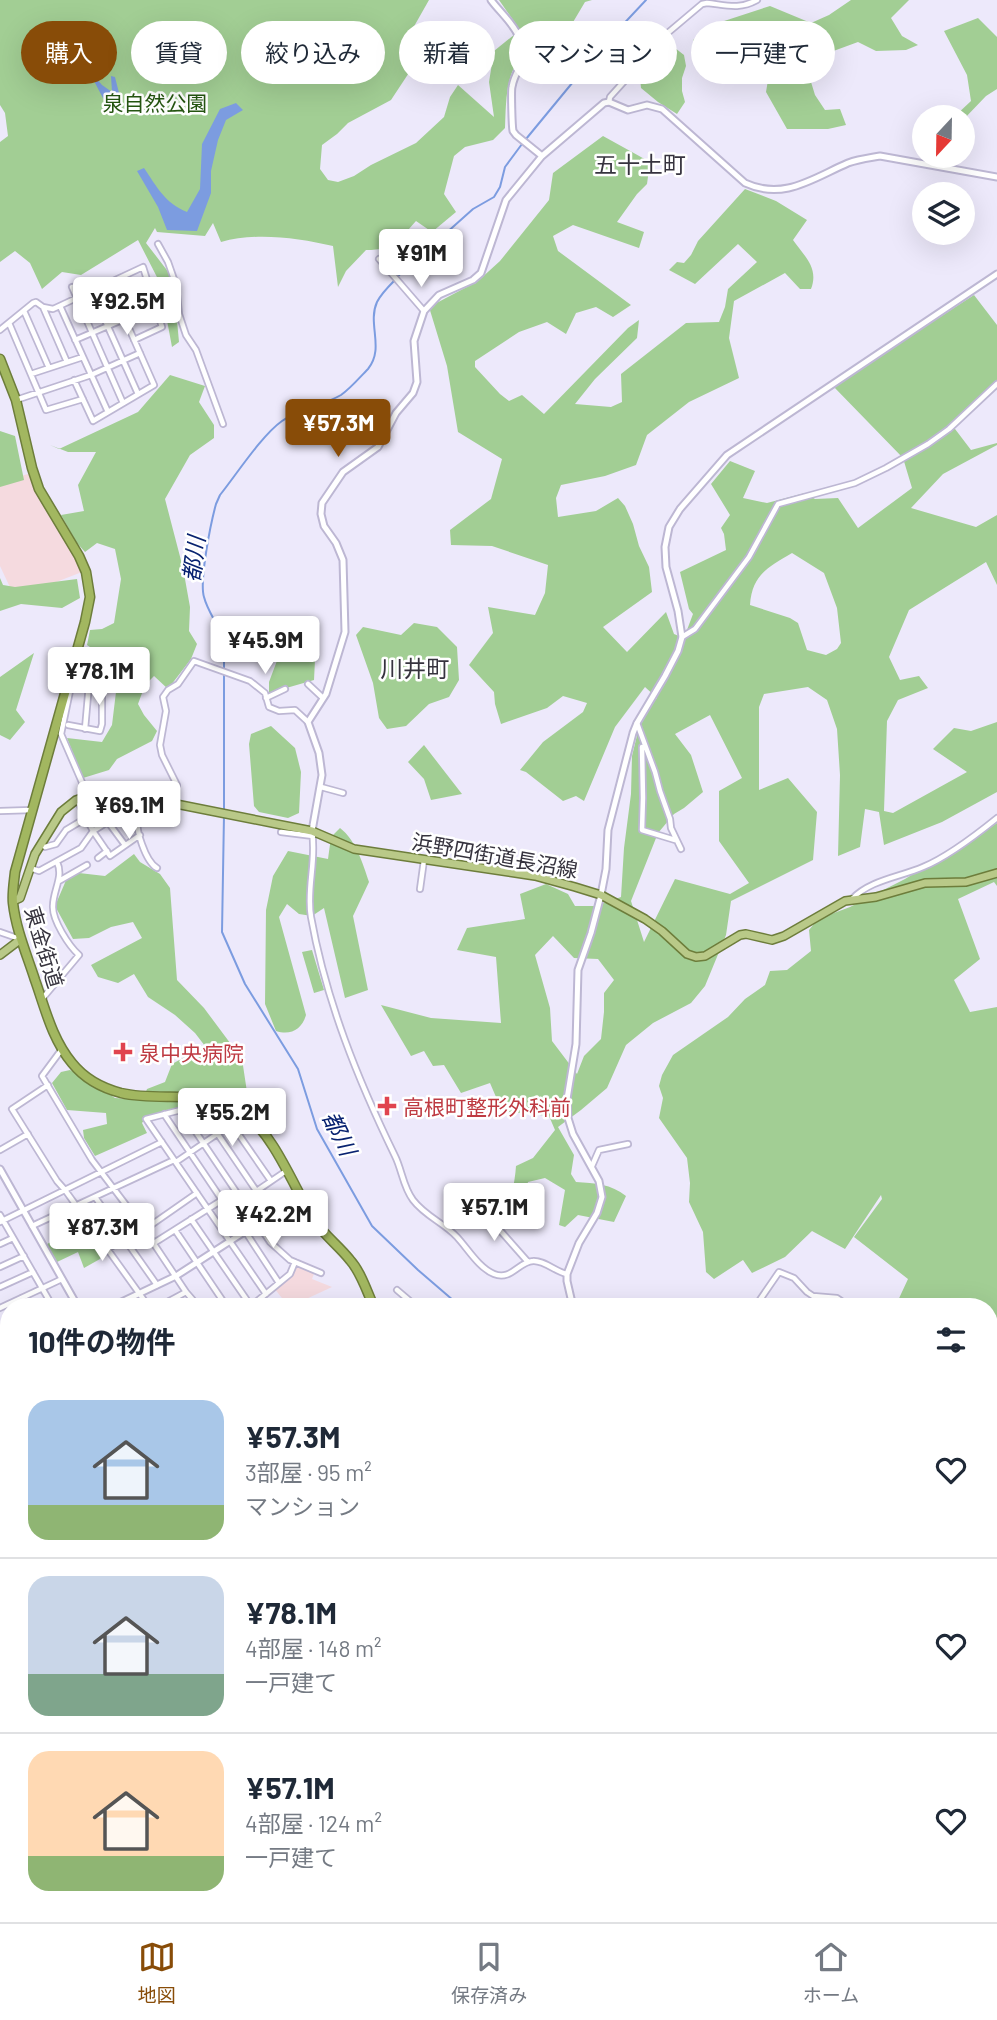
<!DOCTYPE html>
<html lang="ja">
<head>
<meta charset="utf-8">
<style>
  :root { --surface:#fff; --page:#f2f2f3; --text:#1f2937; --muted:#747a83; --line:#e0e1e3; --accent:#884c08 }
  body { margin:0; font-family:Barlow,"Noto Sans JP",sans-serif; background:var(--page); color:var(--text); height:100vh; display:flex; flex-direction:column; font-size:26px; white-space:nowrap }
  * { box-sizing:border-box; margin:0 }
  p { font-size:23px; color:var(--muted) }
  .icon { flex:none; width:38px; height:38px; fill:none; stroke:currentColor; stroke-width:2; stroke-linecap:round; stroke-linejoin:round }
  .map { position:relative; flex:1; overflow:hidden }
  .sheet { position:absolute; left:0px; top:1298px; width:998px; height:625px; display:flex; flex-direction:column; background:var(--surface); border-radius:28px 28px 0 0; box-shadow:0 7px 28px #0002 }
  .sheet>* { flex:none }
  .guide { position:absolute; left:21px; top:21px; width:956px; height:63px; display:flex; gap:14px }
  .needle { width:46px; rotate:202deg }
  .controls { position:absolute; left:912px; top:105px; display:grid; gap:14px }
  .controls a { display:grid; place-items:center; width:63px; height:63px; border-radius:50%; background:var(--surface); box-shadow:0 7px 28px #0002; font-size:35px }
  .price { position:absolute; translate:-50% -60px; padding:0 16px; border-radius:7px; background:#fff; color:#222; font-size:23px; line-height:46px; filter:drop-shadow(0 2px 4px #0008) }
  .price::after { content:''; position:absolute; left:50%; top:42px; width:21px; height:16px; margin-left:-10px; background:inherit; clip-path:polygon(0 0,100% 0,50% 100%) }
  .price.on { background:var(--accent); color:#fff }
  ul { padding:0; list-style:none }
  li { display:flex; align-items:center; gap:21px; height:175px; padding:0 28px }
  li+li { border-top:2px solid var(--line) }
  li span { display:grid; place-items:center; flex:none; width:196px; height:140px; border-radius:21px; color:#555 }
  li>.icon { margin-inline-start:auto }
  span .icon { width:84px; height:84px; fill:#fffc; stroke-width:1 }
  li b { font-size:30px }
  h2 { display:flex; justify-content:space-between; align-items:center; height:84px; padding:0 28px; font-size:30px }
  .chip { padding:0 24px; border-radius:32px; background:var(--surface); box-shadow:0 7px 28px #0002; font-size:24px; line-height:63px }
  .chip.on { background:var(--accent); color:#fff }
  .dock { display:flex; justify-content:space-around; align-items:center; height:98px; border-top:2px solid var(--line); background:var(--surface); font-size:19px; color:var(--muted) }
  .dock a { display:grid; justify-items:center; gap:4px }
  .dock .on { color:var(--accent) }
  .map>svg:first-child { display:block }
  .education { fill:#f5dadf }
  .green { fill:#a2ce94; fill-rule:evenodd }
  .water { fill:#7c9ce0 }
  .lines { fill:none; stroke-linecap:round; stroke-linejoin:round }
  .stream { stroke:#7c9ce0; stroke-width:2 }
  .minor-casing { stroke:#bdb7d3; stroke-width:8 }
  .tertiary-casing { stroke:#bdb7d3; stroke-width:9 }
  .primary-casing { stroke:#6d7d3b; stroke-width:10 }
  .trunk-casing { stroke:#6d7d3b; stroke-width:11 }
  .minor { stroke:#fff; stroke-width:4.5 }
  .tertiary { stroke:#fff; stroke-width:5 }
  .primary { stroke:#b9c988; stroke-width:7 }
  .trunk { stroke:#a2b760; stroke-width:8 }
  .health-dot { fill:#e0444e; stroke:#fff; stroke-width:2.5 }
  .labels { text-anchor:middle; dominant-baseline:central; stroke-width:5; stroke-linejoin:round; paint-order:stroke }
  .park-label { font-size:21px; fill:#255511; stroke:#fff }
  .street-label { font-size:21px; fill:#36333e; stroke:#fff }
  .health-label { font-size:21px; fill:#be3a42; stroke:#fff; text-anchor:start }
  .neighbourhood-label { font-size:23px; fill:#36333e; stroke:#fff }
  .water-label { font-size:23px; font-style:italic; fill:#082270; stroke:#fff }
</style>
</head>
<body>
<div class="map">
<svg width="997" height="1922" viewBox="0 0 997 1922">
  <rect width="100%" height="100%" fill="#ede9fb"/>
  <path class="education" d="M28,474L79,563L82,572L15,598L0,566V482Z
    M299,1264L315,1271L312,1279L332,1287L289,1307L274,1288L294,1271L296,1266Z"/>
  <path class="green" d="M0,0H429L408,37L424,50L391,100L348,123L337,134L322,145L320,169L328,180L338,182L354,176L371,165L416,143L444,117L450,97L458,85L494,117L489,82L494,51L520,30L499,0H592L585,2L560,44C548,48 527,52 518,62C505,78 506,108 505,128L493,140L465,147L454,156L444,194L456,212L432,232L416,221C397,242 396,250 366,250L346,271L338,287L333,246C298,238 256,232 221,242L213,223L205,236L157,232L155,228L146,243L173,278L179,342L172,347L160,283L138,240L81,275L62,272L42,289L30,263L15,251L0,262V142L8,136L5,113L0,105Z
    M851,0H909L891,18L902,36L918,45L906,50L876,51L858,42L828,53L806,33L780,34L761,42L778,62L797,64L811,82L815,95L825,110L840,109L846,125L828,129H787L766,92L768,80L763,69L751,57C726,58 709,65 693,40L718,23L770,6L811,23L829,15Z
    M978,18L997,37V89L986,96L963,120L962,117H954L971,101L967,75L944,31Z
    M666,41L684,55L686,66L682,78V91L685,102L677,114L658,102L641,88L639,67Z
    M603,136L650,162L647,184L637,194L617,222L644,232L639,248L573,225L553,236L558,251L631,305L613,317L596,307L576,313L566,334L547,322L519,332L475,361V367L500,394L509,401L522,395L544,414L628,328L639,320L637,338L595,379L575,404L611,407L622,402L621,374L686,323L719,322L725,307L728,289L757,262L738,244L695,284L669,270L677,262L684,263L691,255L698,241L745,189L776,201L807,220L793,240C805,257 819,268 811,289H800L785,273L734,301L729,338L739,378L689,402L647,435L636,465L605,476L561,485L556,498L558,517L596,511L618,498L625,506L633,524L639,546L649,567L652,592L603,627L627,652L666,612L674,634L684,638L693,614L689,609L680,572L726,550L724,534L721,528L730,515L711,484L730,461L755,471L743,498L767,503L805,493L815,499L838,498L858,528L912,488L903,458L833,386L974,295L997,325V382L952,425L971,450L997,443V445L943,474L911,508L976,527L997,515V585L986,562L909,610L889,657L900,680L919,676L928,688L898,700L887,721L884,811L893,813L967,772L933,749L954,728L971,731L997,722V792L942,822L884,845L879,812L865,809L860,847L838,856L840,775L837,729L827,700L808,687L764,694L759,707V790L788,778L817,812L813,860L731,901L726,935L705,986L691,1003L653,1023L626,1045L607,1088L581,1110L558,1127L574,1155L571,1174L576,1182C595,1183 611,1184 626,1196L614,1222L578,1215L565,1227L559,1225L565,1190L545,1178L528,1182L519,1218L510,1217C510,1199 515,1183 516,1166L533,1158L555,1130L549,1116L502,1111L490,1083L461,1093L444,1065L433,1066L424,1051L411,1056L381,1005L431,1018L501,1023L496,957L457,950L467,928L525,919L520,894L546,884L568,894L575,906H595L621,897L624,848L631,794L632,756L642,715L657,698L645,687L615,727L584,801L576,796L563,801L526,772L520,770L543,742L583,712L587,703L563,696L547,708L501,724L495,704L494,692L469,665L493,633L488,607L535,615L545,593L548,565L492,546L451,545L450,530L491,499L502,459L458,432L447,366L429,307L478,281L500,261L549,200L553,173ZM792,553L824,573L837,608L841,643L837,649L826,655L807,650L798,623L790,618L750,605C752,575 768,567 792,553ZM710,715L742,778L719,791V841L749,883L730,894L675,879L644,942L631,901L658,833L674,814L684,808L703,792L691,755L675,734ZM553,936L574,958L598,959L614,980L604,993V1012L601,1039L584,1056L577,1074L552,1041L550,1008L535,955Z
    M170,375L205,386L199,402L214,425V438L190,455L165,499L183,568L190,607L189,631L197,644L191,659L168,689L154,676L145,685L138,704L144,715L157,731L152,741L117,759L109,770L83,778L67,738L102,742L112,725L119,667L87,645L90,630L102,629L114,623L121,579L115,549L97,543L85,552L77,543L61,515L84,511L78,485L96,452H68L50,445L59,449L138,412Z
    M0,431L15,436L24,480L0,487Z
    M0,578L3,585L15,587L77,579L80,598L62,608L21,604L0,611Z
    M313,620L316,640L314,680L269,693V682L278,658V631L285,622Z
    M414,623L437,627L457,647L459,680L449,697L429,704L406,726L387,729L379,718L373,683L356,635L363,627L401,635Z
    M34,653L16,710L25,722L10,740L0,735V677Z
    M271,726L295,748L301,772L299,813L288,818L259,812L254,806L249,744L251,734Z
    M424,745L462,794L431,800L424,779L408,762Z
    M997,823V886L994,882L958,899L980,959L954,980L970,1012L997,1007V1612L989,1616V1307H895L908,1279L854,1237L882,1199L881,1195L845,1249L812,1231L785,1257L752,1273L743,1260L714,1279L706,1272L703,1232L689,1202L690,1183L687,1158L659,1118L663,1098L659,1086L662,1075L673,1055L728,1017L745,999L765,985L770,971L787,970L811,951L809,930L818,919L850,907L905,879Z
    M340,828C356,840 363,864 369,882L353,916L368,990L345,998L324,908L312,916L299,914L287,904L279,917L306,1015C302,1029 291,1036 276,1031L265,1004L266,910L273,876L288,851L328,859L331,837Z
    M134,854L140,862L160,874L170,888L177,980L204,1008L242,1059L247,1092H183L180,1103L185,1108L147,1116L142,1123L147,1133L95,1156L84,1138L83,1130L107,1124L106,1113L67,1110L52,1083L61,1072L70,1070L115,1098L143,1100L147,1089L165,1082L172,1064L205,1046L195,1033L175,1015L148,997L134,974L118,983L98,977L91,965L142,938L133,922L111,927L89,938L73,939L55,906L67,878L79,873L105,876Z
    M312,950L324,990L314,993L302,952Z
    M84,1226L103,1253L100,1259L84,1268L78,1252L57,1262L47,1244Z
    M9,1443V1577L0,1558V1448Z
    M0,1655H9V1741L0,1745Z
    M374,1914H623L641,1920V1922H371Z
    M59,1915H167L165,1922H66Z
    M729,1915H801L804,1922H744L743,1920Z"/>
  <path class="water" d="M69,23L73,26L82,49V52L74,56L65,34Z
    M88,58L86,67L102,85L112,92L111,76L115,77L119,93L118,98L105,102L93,79L80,62Z
    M236,103L243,110L226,120L218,140L211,171V193L197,231L167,230L158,207L137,171L144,168C157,187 165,203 187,212L200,189L202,144L220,109Z"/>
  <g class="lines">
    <path class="stream" d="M526,139L601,48L646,0
      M398,276L473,209L494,197L500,187L505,167L522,144
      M224,810V643C220,626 208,613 204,597C199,581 211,522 216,504L220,495C236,475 262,435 282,421C299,409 322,406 341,395C351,388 360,377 368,369C385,348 367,324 377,302C381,294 388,287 394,281
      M224,815L222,932L245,984L298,1069L317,1129L372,1226L418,1270L461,1307
      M856,1914L859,1922"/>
    <defs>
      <path id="minor" d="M609,102L610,97L629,76L638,58L702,4L707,3C726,5 739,10 757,0
        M158,244L168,262L176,285L179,314L186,335L196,350L223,424
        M379,259L424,311
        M124,276L140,312
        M72,287L123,403
        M92,291L138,394
        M60,306L108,412
        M43,307L67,362
        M24,311L49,368
        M9,323L46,410L83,399
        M0,330L33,303L36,302L43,307L53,309L143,267L162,327L134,340
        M75,340L155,306
        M31,374L83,357
        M74,380L93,421L154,385L109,283
        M16,400L91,375L140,353
        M682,637L695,629L749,557L778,504L855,483L886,468L928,444L949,429L997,384
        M308,684L323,698
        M70,691L61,734L84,787L91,794
        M266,698L285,689
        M637,723L655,772L660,791L670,819L671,828L681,849
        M68,725L100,731L102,724V686L69,680
        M85,729L89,684
        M642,747L643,798L642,830L675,840
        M321,787L343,793
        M145,799C143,804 139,810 138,815C134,828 146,862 157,868
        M77,800L93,831L110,856L140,835
        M171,803L177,785L162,755L160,745L166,711L163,697L168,690L178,684L194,661L250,681L265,693L269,707L279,711L295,710L308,722
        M104,809L108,822L125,845
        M0,811L32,810
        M281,832L313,836
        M312,832C317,860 306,889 311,917C326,1001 358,1080 395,1156C402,1170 403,1187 413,1200C425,1216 444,1223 457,1237C468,1249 479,1268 494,1274C511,1281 518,1262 533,1261C544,1260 556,1272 567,1274
        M41,844L45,847L56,844L66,830L86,818
        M98,858L107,851
        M30,868L39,871L81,848L93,831L117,816L140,811
        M59,881L87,865
        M420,889L424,860
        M852,899C870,880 900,877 923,867C947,857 976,835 997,818
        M0,932L20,939
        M42,999L79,955C69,946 52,920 53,906C53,890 64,877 57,862
        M62,1049L42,1076L92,1160L142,1226L186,1292L199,1307
        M48,1085L12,1109L57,1181L65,1190L149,1307
        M194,1099L272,1214
        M217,1103L271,1181
        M0,1150L28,1134
        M176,1162L245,1115
        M592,1166L599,1150L628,1144
        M95,1197L157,1285
        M242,1201L286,1171
        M495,1207L498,1228L528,1262
        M0,1215L53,1307
        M191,1219L251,1306
        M0,1222L162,1142
        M32,1226L174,1160
        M144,1230L197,1193
        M175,1230L227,1307
        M245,1231L279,1283
        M154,1243L222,1200L164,1114
        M0,1244L13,1238
        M108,1249L142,1226
        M0,1267L24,1256
        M0,1287L33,1272
        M397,1290L417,1307
        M266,1294L146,1119L181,1110L270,1242L290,1260L321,1273
        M21,1298L27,1307
        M169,1301L173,1307
        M158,1307L186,1292
        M250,1307L290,1274L295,1262
        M755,1307L779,1272L794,1278L807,1292L813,1296L837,1298L850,1307
        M0,1308L62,1279
        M0,1333L9,1329
        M0,1345L9,1361
        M0,1378L9,1374
        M0,1393L9,1409
        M0,1422L9,1418
        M0,1441L9,1437
        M989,1615L997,1617
        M0,1823L9,1843
        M989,1876L994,1883L993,1900L997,1904
        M58,1914L65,1922
        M928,1914L935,1922
        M963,1914L965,1917L975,1914
        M200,1922L206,1914
        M625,1922L628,1914"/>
      <path id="tertiary" d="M491,0C499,11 512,22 518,35C532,63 516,64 512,87C511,91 512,126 513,131L516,135L542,156
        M312,831L322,775L319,753L308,722L326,694L345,632L343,560L336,543L324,526L321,514L322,503L343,472L378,447L396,413L413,393L417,382L414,341L424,311L439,295L473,280L481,273L506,200L542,156L604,103L609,102L628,110L647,105L662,109L745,183C784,201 813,178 848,163C859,159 869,158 880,156L997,177
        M0,1169L78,1307
        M111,1307L176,1276L300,1196
        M573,1307L567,1281V1274L579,1243L597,1213L602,1197L599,1181L573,1134L568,1118L567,1099L576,1044L578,970L591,933L601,895L606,869L608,830L633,733L637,723L665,676L678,651L682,637L678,611L666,567L665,547L669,527L680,509L727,455L997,274
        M989,1866H997
        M516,1922V1914
        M849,1922L867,1914"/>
      <path id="primary" d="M13,901L20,898L35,854L61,812L76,800L96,793L145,798L171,803L312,831L354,849L535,876L575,887L601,895L645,919L662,931L687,954L696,957L705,956L740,935L746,934L772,940L784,936L845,901L876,897L925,883L966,882L997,873
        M0,955L21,939"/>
      <path id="trunk" d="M0,359L16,400L32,468L39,489L79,556L86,572L90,597L85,622L15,872C14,882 12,893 13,903C16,930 27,955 35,980C45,1008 52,1039 72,1063C84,1078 102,1088 121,1093C164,1103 205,1086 245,1114C275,1136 294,1188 314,1220C324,1235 339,1246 350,1260C361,1272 367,1292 374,1307
        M811,1914L815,1922"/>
    </defs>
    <use href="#minor" class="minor-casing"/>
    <use href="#tertiary" class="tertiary-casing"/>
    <use href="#primary" class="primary-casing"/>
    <use href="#trunk" class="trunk-casing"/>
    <use href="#minor" class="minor"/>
    <use href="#tertiary" class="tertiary"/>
    <use href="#primary" class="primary"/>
    <use href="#trunk" class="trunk"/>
  </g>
  <g class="health-dot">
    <path d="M119.5 1041.5h7v7h7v7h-7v7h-7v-7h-7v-7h7z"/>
    <path d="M383.5 1095.5h7v7h7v7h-7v7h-7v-7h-7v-7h7z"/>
  </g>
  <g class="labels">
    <g class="park-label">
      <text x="155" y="102">泉自然公園</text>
    </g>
    <g class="street-label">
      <text transform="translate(495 855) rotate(10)">浜野四街道長沼線</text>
      <text transform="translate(45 947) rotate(73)">東金街道</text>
    </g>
    <g class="health-label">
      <text x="139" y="1052">泉中央病院</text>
      <text x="403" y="1106">高根町整形外科前</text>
    </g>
    <g class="neighbourhood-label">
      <text x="640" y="164">五十土町</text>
      <text x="415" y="668">川井町</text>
    </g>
    <g class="water-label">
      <text transform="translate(193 559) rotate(-83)">都川</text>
      <text transform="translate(340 1133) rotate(64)">都川</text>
    </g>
  </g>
</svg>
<div class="controls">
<a><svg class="needle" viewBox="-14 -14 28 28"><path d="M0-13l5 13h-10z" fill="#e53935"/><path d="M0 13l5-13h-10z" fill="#747a83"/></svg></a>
<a><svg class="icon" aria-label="layers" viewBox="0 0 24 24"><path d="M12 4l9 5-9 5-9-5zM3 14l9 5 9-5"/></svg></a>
</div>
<b class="price" style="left:421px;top:289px">¥91M</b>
<b class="price" style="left:127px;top:337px">¥92.5M</b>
<b class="price on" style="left:338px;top:459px">¥57.3M</b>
<b class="price" style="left:265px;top:676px">¥45.9M</b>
<b class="price" style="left:99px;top:707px">¥78.1M</b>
<b class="price" style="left:129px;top:841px">¥69.1M</b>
<b class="price" style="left:232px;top:1148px">¥55.2M</b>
<b class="price" style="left:494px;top:1243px">¥57.1M</b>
<b class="price" style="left:273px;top:1250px">¥42.2M</b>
<b class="price" style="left:102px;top:1263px">¥87.3M</b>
<div class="guide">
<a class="chip on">購入</a>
<a class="chip">賃貸</a>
<a class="chip">絞り込み</a>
<a class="chip">新着</a>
<a class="chip">マンション</a>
<a class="chip">一戸建て</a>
</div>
<section class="sheet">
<h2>10件の物件<svg class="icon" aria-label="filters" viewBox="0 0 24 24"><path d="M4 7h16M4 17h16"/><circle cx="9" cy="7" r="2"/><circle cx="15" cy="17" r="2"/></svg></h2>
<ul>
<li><span style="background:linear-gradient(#a9c7e8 75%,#8fb573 0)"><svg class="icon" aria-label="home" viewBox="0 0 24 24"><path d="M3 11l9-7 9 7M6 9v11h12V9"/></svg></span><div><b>¥57.3M</b><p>3部屋 · 95 m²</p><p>マンション</p></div><svg class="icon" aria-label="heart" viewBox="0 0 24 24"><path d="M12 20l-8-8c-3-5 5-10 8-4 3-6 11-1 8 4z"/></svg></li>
<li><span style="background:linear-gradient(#c9d6e8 70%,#7fa58c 0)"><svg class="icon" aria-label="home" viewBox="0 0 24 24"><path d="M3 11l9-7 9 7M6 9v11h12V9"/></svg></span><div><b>¥78.1M</b><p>4部屋 · 148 m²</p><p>一戸建て</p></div><svg class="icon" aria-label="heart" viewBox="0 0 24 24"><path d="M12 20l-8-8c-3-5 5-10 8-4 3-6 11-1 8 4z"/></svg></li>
<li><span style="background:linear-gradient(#ffd9b3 75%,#8fb573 0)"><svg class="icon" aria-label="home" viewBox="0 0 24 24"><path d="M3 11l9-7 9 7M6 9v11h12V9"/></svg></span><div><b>¥57.1M</b><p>4部屋 · 124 m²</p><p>一戸建て</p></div><svg class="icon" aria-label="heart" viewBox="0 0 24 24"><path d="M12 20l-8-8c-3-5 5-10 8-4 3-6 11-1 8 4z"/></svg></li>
</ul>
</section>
</div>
<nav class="dock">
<a class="on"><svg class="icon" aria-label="map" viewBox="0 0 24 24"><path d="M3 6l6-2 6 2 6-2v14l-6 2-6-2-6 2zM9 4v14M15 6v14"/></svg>地図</a>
<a><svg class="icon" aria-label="saved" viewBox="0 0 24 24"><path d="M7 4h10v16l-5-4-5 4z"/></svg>保存済み</a>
<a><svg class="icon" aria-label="home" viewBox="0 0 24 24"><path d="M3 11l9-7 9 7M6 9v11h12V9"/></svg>ホーム</a>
</nav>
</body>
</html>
